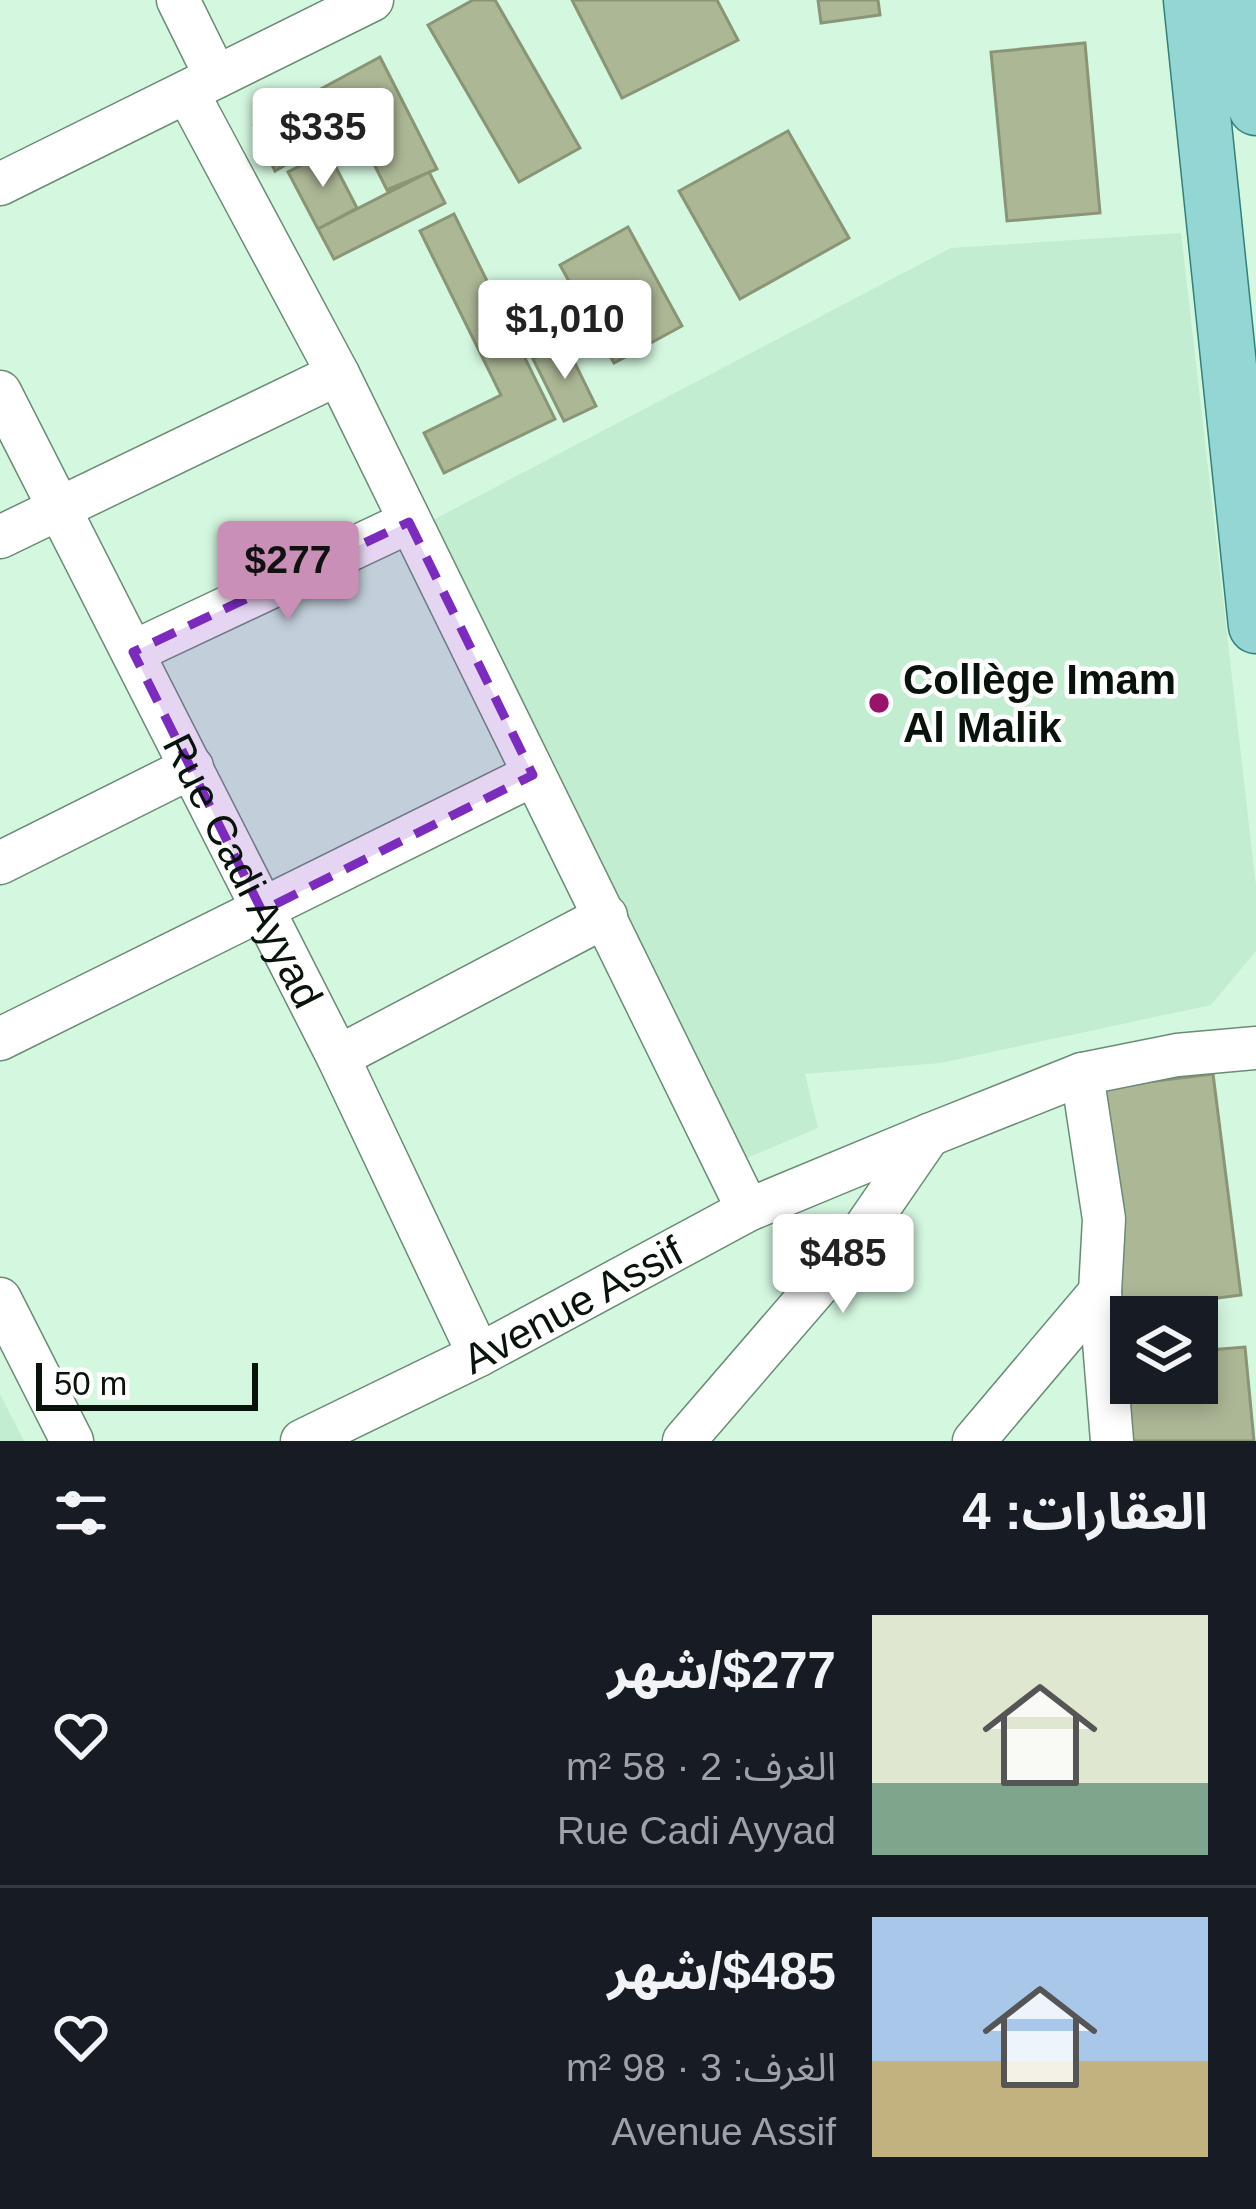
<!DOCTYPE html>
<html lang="ar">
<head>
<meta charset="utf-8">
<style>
  :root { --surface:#171b24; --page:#20242c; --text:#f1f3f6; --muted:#9ea1a6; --line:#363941; --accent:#c98fb6 }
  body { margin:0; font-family:Helvetica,"Noto Sans Arabic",sans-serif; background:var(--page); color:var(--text); direction:rtl; height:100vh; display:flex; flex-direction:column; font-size:45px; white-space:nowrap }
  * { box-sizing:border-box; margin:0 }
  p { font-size:39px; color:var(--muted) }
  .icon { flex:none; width:66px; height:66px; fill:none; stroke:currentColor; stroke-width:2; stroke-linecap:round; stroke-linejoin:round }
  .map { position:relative; height:1441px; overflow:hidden; direction:ltr }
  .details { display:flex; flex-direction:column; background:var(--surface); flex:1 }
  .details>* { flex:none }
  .fabs { position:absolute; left:1110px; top:1296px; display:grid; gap:24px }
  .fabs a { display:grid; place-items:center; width:108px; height:108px; border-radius:0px; background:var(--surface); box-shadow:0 6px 18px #0003; font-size:60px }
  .scale { position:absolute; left:36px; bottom:30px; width:222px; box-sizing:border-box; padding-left:12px; border:6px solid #07130b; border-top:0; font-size:33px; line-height:42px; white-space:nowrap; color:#07130b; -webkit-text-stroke:9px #fff; paint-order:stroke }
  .price { position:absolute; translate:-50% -102px; padding:0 27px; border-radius:12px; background:#fff; color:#222; font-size:39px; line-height:78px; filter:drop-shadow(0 3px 6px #0008) }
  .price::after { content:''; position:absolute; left:50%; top:72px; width:36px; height:27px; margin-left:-18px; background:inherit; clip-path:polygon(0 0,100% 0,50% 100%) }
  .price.selected { background:var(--accent); color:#111 }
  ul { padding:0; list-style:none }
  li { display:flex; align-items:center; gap:36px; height:300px; padding:0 48px }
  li+li { border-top:3px solid var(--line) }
  li span { display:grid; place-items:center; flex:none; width:336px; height:240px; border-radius:0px; color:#555 }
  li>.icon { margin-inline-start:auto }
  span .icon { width:144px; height:144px; fill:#fffc; stroke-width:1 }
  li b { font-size:51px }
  h2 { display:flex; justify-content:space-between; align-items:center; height:144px; padding:0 48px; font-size:51px }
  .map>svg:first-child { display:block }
  .built { fill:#c2edd1 }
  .building { fill:#acb796; stroke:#8a9575; stroke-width:3 }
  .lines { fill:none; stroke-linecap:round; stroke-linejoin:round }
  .minor-casing { stroke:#6b8b76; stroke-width:45 }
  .major-casing { stroke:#33807a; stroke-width:57 }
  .minor { stroke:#fff; stroke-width:42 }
  .major { stroke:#93d6d3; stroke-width:54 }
  .marked { fill:#7b2cbf; fill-opacity:0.2; stroke:#7b2cbf; stroke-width:9; stroke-dasharray:24 15; stroke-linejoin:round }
  .poi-dot { fill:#991468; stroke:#fff; stroke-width:4.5 }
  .labels { text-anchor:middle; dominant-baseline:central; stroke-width:9; stroke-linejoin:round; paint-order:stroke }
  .poi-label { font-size:42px; font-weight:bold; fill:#07130b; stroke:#fff; text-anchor:start }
  .street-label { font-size:42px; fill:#07130b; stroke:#fff }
</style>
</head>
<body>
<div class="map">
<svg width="1256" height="1441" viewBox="0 0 1256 1441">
  <rect width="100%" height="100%" fill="#d4f7e0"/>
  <path class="built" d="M1181,233L1256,886V951L1211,1005L940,1063L805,1074L818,1128L747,1158L431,521L951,248Z
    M0,1394L24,1441H0Z"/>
  <path class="building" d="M473,0H495L580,148L519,182L428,25Z
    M572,0H717L738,40L622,98Z
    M818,0H878L880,15L821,23Z
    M1085,43L1100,213L1007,221L991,52Z
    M380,57L437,169L387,190L354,124L275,171L254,125Z
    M788,131L849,238L740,299L679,191Z
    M328,152L357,208L318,229L288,172Z
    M429,172L445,203L334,259L318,229Z
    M454,214L555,419L444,473L424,433L501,395L420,231Z
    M628,227L682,326L614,363L560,265Z
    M565,343L596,406L564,421L533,359Z
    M1213,1074L1241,1295L1118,1311L1090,1089Z
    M1245,1347L1254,1441H1126L1118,1358L1131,1357V1383H1197V1351Z"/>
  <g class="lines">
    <defs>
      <g id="minor">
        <path d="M178,0L216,77"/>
        <path d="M187,92L338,374L748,1210"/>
        <path d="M0,184L372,0"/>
        <path id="s1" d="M0,392L338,1057L479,1355"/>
        <path d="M0,537L338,374"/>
        <path d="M133,652L409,522"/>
        <path d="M0,863L192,767"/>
        <path d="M0,1039L533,775"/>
        <path d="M338,1057L606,916"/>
        <path d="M1082,1074L1104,1219L1100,1292L1112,1441"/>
        <path d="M0,1299L72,1441"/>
        <path id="s2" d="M302,1441L479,1355L748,1210L929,1135L1082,1074L1177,1055L1256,1048"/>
        <path d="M684,1441L854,1244L929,1135"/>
        <path d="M974,1441L1100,1292"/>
      </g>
      <path id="major" d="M1191,0L1256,626
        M1245,0L1256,108"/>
    </defs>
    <use href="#minor" class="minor-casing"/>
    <use href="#major" class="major-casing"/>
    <use href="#minor" class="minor"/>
    <use href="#major" class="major"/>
  </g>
  <path class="marked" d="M409,522L533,775L262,911L133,652Z"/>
  <circle class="poi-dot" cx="879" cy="703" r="12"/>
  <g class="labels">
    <g class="poi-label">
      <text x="903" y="679">Collège Imam<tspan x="903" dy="48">Al Malik</tspan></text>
    </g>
    <g class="street-label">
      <text stroke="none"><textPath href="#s1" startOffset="537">Rue Cadi Ayyad</textPath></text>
      <text stroke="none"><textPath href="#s2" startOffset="303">Avenue Assif</textPath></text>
    </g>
  </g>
</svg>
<div class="fabs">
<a><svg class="icon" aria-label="layers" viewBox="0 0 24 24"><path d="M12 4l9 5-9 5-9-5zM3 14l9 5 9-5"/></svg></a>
</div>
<div class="scale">50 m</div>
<b class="price" style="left:323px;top:190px">$335</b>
<b class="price" style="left:565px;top:382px">$1,010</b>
<b class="price selected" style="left:288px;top:623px">$277</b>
<b class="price" style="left:843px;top:1316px">$485</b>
</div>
<section class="details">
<h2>العقارات: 4<svg class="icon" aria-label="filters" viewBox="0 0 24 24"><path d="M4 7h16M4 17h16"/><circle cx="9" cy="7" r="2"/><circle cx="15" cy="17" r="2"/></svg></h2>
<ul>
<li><span style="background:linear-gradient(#dfe7d0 70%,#7fa58c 0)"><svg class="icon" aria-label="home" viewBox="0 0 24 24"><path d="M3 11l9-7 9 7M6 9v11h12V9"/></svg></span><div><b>$277/شهر</b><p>الغرف: 2 · 58 m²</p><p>Rue Cadi Ayyad</p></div><svg class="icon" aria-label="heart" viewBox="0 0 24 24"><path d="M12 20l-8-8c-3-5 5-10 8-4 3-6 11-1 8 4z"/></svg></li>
<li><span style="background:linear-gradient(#a9c7e8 60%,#c2b280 0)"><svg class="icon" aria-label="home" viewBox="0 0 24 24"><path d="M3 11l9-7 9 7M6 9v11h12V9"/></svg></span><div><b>$485/شهر</b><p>الغرف: 3 · 98 m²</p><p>Avenue Assif</p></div><svg class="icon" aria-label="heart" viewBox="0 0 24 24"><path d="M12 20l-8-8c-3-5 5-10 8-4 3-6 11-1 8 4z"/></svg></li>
</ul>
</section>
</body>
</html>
